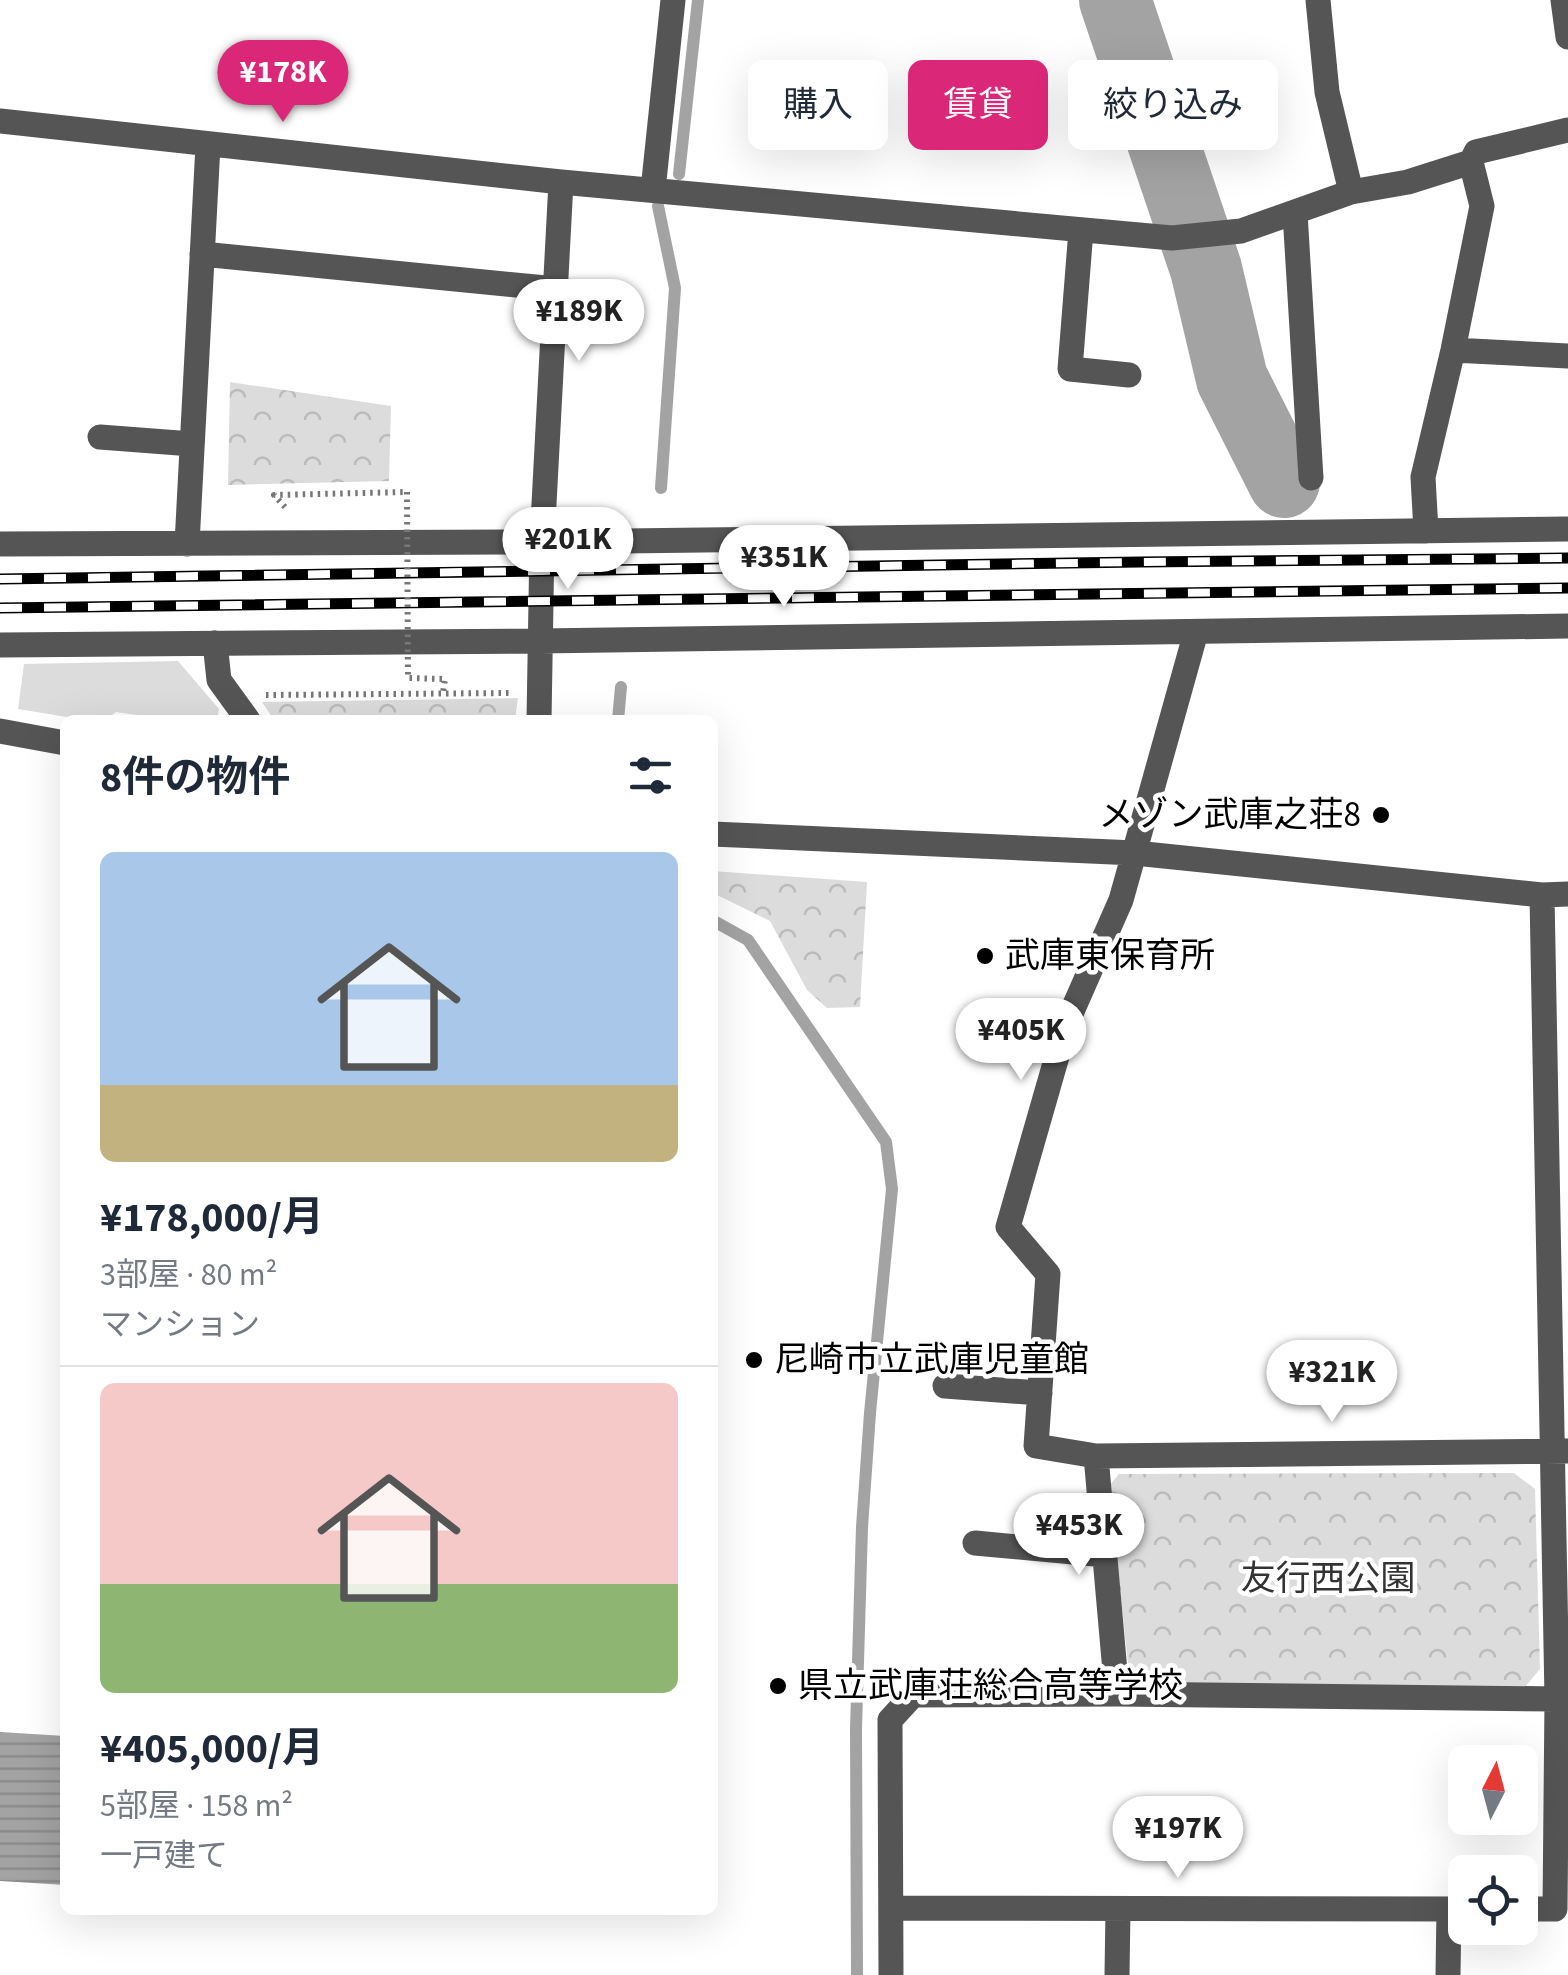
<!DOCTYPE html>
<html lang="ja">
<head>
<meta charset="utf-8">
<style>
  :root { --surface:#fff; --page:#f6f6f7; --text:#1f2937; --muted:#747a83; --line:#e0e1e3; --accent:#db2777 }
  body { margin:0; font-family:"Source Sans 3","Noto Sans JP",sans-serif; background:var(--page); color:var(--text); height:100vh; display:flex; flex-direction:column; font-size:38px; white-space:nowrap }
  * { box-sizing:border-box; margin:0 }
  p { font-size:32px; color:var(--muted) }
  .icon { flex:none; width:55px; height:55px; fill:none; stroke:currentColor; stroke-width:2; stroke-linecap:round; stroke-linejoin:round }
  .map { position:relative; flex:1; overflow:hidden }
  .panel { position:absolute; left:60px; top:715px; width:658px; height:1200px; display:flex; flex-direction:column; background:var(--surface); border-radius:15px; box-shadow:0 10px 40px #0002 }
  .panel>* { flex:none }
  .hud { position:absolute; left:748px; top:60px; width:670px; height:90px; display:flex; gap:20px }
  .needle { width:65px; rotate:6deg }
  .controls { position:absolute; left:1448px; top:1745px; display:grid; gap:20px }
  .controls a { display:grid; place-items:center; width:90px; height:90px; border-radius:15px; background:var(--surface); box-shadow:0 10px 40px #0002; font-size:50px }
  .price { position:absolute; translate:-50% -85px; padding:0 22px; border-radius:35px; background:#fff; color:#222; font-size:32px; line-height:65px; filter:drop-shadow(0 2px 5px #0008) }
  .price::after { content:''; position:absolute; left:50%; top:60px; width:30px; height:22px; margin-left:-15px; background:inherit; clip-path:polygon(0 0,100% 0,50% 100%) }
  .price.selected { background:var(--accent); color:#fff }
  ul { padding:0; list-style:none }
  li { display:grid; align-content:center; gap:20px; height:530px; padding:0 40px }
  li+li { border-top:2px solid var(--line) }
  li span { display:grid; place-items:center; height:310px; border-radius:15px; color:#555 }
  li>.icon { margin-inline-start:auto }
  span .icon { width:180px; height:180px; fill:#fffc; stroke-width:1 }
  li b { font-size:42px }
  h2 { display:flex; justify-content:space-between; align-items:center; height:120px; padding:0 40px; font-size:42px }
  .pill { padding:0 35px; border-radius:15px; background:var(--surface); box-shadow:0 10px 40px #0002; font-size:35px; line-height:90px }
  .pill.selected { background:var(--accent); color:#fff }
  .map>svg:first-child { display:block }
  .park { fill:url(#park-crowns) }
  .garden { fill:#dcdcdc }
  .water { fill:url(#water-rules) }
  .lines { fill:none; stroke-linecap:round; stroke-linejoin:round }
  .stream { stroke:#a3a3a3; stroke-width:12 }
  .river { stroke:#a3a3a3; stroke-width:72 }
  .path { stroke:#777; stroke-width:6; stroke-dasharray:2.5 5; stroke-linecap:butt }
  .minor { stroke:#555; stroke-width:25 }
  .rail-casing { stroke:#000; stroke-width:11 }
  .rail { stroke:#fff; stroke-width:8; stroke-dasharray:22; stroke-linecap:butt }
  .path-bridge { stroke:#777; stroke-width:6; stroke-dasharray:2.5 5; stroke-linecap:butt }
  .poi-dot { fill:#000; stroke:#fff; stroke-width:4 }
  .labels { text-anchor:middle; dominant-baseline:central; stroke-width:9; stroke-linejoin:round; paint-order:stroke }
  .poi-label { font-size:35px; fill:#000; stroke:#fff; text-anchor:start }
  .park-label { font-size:35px; fill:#333; stroke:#fff }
</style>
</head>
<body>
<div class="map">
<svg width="1568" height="1975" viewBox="0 0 1568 1975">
  <defs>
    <pattern id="park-crowns" width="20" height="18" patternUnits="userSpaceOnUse" patternTransform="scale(2.5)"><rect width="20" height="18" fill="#dcdcdc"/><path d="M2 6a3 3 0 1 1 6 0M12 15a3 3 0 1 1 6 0" fill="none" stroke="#bbb"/></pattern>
    <pattern id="water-rules" width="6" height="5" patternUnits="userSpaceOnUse" patternTransform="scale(2.5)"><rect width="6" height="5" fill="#a3a3a3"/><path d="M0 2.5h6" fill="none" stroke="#8b8b8b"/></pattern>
  </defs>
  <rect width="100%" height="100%" fill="#fff"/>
  <path class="park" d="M230,382L391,406L389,481L228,485Z
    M518,698L515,720H274L262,702Z
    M712,871L867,882L860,1007L827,1008L807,990L770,921L713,893Z
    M1514,1473L1535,1489L1540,1669L1525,1687L1139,1684L1129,1673L1109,1486L1119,1474Z"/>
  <path class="garden" d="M178,661L219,709L217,720H172L116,712L105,720H85L18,709L24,664Z"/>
  <path class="water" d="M0,1732L65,1736V1885L0,1881Z"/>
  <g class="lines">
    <path class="stream" d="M679,174L698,0
      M658,206L675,288L661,488
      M618,720L621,687
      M712,920L748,940L886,1142L892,1189L870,1413L862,1527L856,1729L857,1975"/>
    <path class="river" d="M1115,0L1206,269L1232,379L1284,482"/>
    <path class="path" d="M285,507L274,495L407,492
      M266,695L509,693"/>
    <path class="minor" d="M1318,0L1327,92L1351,192
      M1563,0L1568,37
      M0,121L561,182L1172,238L1241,231L1351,192L1408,182L1471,162L1476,152L1568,130
      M653,190L673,0
      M1295,213L1311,478
      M1081,230L1070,369L1129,375
      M202,254L556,289
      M1453,350L1568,356
      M100,437L192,444
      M1426,531L1423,477L1453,350L1482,206L1471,162
      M0,544L542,542L1568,529
      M187,544L208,145
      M1196,632L1121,900L1066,1025L1008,1227L1048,1274L1036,1446L1096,1456L1568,1451
      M215,643L219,680L248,720
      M0,645L540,641L1568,626
      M539,720L542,542L561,182
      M0,731L65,743
      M712,834L1135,853L1542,895L1568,894
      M945,1386L1040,1393
      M1096,1456L1117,1694
      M975,1543L1105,1555
      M892,1908L1465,1909
      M1520,1909H1555L1557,1699L1542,895
      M891,1975L890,1720L913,1695L1117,1694L1557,1699
      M1117,1975L1118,1909
      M1448,1975L1449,1909"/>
    <defs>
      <path id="rail" d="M0,579L1140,562L1568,558
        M0,608L1568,588"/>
    </defs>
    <use href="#rail" class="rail-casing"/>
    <use href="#rail" class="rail"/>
    <path class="path-bridge" d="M407,492L408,678L445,679L443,693"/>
  </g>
  <g class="poi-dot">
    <circle cx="1381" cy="815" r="10"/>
    <circle cx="985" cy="956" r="10"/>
    <circle cx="754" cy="1360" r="10"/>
    <circle cx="778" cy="1686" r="10"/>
  </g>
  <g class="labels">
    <g class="poi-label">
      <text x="1361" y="815" text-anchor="end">メゾン武庫之荘8</text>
      <text x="1005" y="956">武庫東保育所</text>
      <text x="774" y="1360">尼崎市立武庫児童館</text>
      <text x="798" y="1686">県立武庫荘総合高等学校</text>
    </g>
    <g class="park-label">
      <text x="1328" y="1579">友行西公園</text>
    </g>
  </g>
</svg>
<div class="controls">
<a><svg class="needle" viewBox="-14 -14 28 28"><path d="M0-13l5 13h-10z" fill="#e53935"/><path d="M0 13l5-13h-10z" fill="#747a83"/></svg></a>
<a><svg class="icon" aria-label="locate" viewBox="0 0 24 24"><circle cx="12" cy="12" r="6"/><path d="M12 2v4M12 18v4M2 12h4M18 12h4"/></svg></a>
</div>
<b class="price selected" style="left:283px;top:125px">¥178K</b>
<b class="price" style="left:579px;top:364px">¥189K</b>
<b class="price" style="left:568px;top:592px">¥201K</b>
<b class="price" style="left:784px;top:610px">¥351K</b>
<b class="price" style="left:1021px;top:1083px">¥405K</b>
<b class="price" style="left:1332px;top:1425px">¥321K</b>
<b class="price" style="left:1079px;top:1578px">¥453K</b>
<b class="price" style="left:1178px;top:1881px">¥197K</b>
<div class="hud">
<a class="pill">購入</a>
<a class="pill selected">賃貸</a>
<a class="pill">絞り込み</a>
</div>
<section class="panel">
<h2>8件の物件<svg class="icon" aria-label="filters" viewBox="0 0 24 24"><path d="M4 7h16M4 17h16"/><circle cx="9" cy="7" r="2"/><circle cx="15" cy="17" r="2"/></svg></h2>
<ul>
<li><span style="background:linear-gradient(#a9c7e8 75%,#c2b280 0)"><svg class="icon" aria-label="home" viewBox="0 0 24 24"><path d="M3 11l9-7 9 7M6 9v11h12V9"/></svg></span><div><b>¥178,000/月</b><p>3部屋 · 80 m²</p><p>マンション</p></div></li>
<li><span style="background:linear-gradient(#f6c9c9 65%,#8fb573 0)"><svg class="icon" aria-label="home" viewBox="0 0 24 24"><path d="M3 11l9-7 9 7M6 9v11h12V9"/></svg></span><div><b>¥405,000/月</b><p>5部屋 · 158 m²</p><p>一戸建て</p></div></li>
</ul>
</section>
</div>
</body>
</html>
